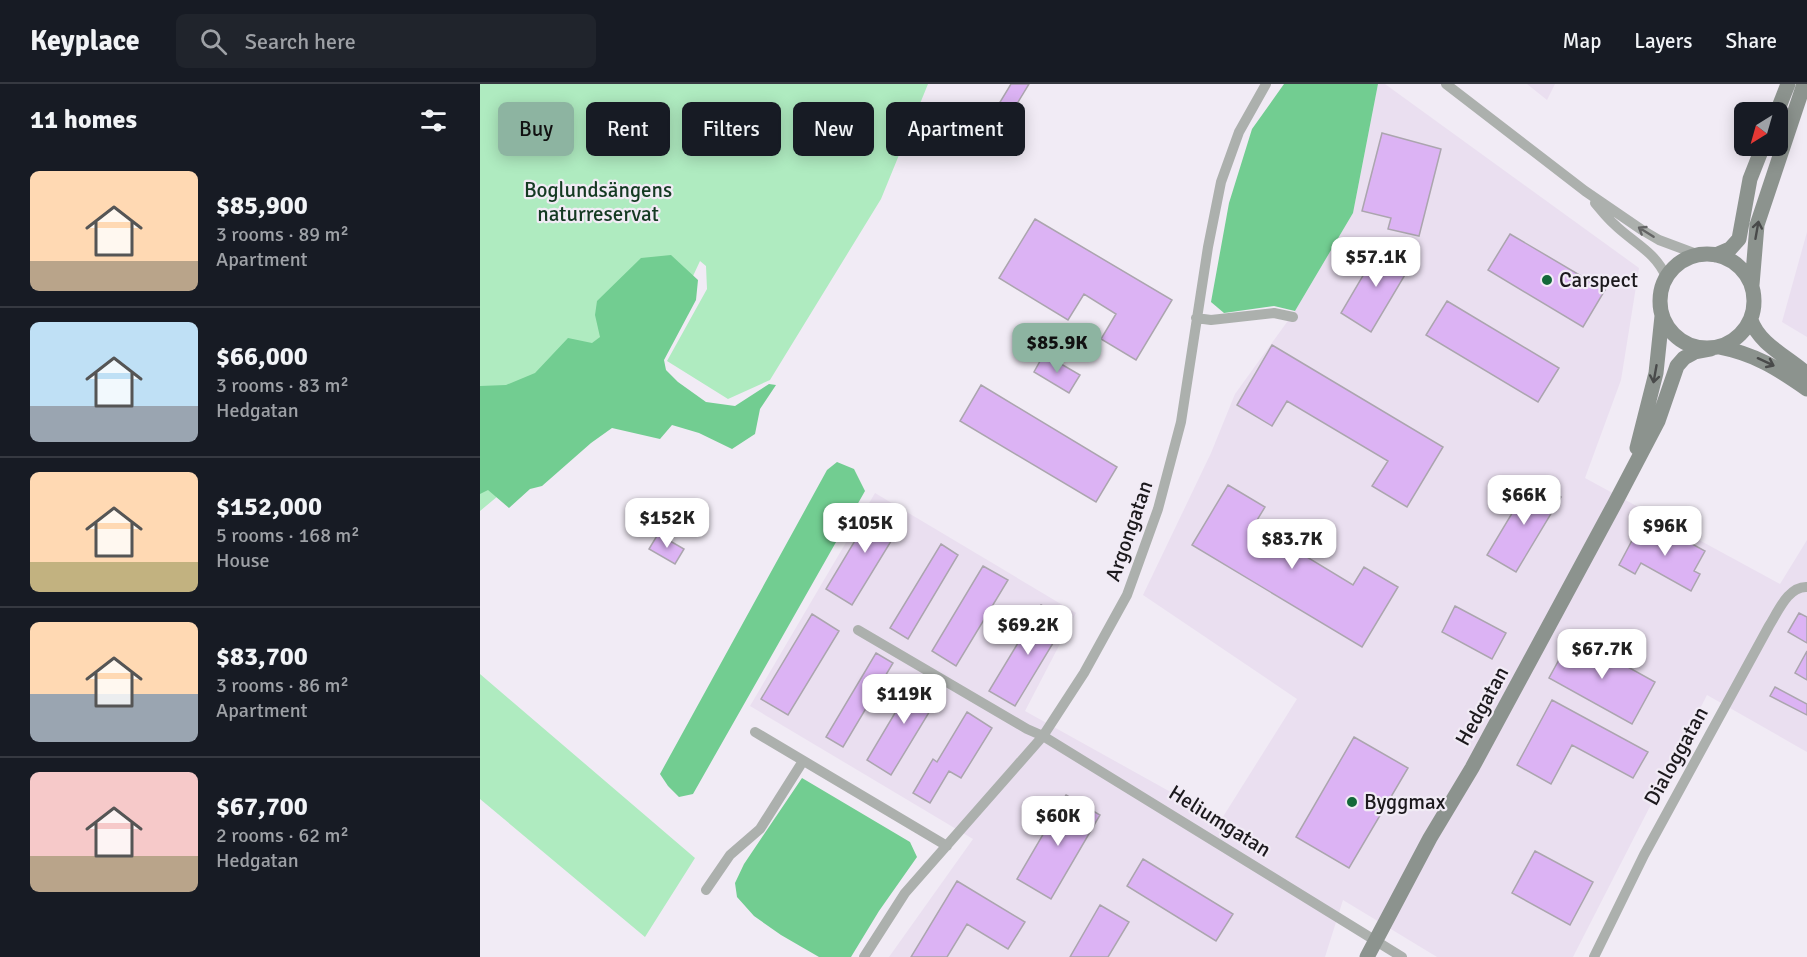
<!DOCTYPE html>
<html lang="en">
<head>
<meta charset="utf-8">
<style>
  :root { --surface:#171b24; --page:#20242c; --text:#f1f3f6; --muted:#9ea1a6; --line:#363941; --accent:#8db4a1 }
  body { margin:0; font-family:Signika,sans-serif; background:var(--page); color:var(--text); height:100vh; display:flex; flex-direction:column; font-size:22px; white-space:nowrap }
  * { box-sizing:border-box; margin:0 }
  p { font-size:20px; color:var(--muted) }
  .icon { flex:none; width:33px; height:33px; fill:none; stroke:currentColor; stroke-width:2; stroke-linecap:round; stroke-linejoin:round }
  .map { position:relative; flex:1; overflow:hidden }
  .details { display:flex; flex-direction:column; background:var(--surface); width:480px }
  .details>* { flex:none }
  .top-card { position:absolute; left:18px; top:18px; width:570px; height:54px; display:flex; gap:12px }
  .needle { width:39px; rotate:217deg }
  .fabs { position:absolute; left:1254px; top:18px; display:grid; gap:12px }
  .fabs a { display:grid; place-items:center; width:54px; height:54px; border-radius:9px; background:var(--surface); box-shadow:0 3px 15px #0003; font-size:30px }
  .price { position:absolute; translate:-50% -51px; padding:0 14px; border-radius:12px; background:#fff; color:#222; font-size:20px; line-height:39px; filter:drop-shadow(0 2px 3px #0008) }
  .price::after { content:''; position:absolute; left:50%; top:36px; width:18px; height:14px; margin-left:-9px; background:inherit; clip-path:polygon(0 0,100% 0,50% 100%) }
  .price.selected { background:var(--accent); color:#111 }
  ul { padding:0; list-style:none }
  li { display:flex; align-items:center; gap:18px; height:150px; padding:0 30px }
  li+li { border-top:2px solid var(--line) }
  li span { display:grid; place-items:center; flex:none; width:168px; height:120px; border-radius:9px; color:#555 }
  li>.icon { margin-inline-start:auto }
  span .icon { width:72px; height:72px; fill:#fffc; stroke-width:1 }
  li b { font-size:26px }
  h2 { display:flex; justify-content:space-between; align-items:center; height:72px; padding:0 30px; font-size:26px }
  .chip { padding:0 21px; border-radius:9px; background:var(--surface); box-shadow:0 3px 15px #0003; font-size:21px; line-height:54px }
  .chip.selected { background:var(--accent); color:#111 }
  header { display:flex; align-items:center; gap:36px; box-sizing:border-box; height:84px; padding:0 30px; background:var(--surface); border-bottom:2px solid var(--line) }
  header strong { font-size:28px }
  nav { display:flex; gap:33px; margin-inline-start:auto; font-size:21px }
  .search { width:420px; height:54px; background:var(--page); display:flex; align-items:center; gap:15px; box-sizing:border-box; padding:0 21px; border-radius:9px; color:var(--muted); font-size:22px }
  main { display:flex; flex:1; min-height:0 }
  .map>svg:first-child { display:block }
  .built { fill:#eadff0 }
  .green { fill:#afebc0 }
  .forest { fill:#72cd91 }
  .building { fill:#dcb3f4; stroke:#aba5ae; stroke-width:1.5 }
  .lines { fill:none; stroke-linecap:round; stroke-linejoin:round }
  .street { stroke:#acb0ad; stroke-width:10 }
  .secondary { stroke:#8c938e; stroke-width:15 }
  .oneway { stroke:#494a4a }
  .oneway2 { stroke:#646465 }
  .poi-dot { fill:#136839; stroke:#f1ebf5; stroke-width:2 }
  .labels { text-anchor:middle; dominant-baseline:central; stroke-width:4.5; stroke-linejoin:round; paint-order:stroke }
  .park-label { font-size:21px; fill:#143a22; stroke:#f1ebf5 }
  .poi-label { font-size:21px; fill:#1c191d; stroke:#f1ebf5; text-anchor:start }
  .street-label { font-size:21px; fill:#1c191d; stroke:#f1ebf5 }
</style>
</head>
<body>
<header>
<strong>Keyplace</strong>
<div class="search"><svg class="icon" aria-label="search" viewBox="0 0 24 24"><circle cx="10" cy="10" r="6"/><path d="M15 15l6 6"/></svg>Search here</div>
<nav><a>Map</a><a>Layers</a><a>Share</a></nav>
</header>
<main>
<section class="details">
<h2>11 homes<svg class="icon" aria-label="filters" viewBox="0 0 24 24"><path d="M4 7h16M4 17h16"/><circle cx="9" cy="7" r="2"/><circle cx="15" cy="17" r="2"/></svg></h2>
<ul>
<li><span style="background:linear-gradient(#ffd9b3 75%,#b9a48a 0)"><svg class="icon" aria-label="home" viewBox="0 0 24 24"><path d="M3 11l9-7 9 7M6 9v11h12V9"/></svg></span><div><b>$85,900</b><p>3 rooms · 89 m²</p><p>Apartment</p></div></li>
<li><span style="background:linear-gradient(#bfe0f5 70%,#9aa5b1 0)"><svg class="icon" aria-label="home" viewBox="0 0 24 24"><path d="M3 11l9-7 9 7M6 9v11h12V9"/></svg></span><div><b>$66,000</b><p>3 rooms · 83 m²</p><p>Hedgatan</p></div></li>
<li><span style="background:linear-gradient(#ffd9b3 75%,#c2b280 0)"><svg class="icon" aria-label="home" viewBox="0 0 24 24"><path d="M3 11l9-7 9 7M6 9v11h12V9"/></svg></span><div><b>$152,000</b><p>5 rooms · 168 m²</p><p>House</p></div></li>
<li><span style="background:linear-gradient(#ffd9b3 60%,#9aa5b1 0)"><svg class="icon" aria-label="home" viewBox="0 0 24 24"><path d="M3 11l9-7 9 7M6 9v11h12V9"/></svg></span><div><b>$83,700</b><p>3 rooms · 86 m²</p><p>Apartment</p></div></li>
<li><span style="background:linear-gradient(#f6c9c9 70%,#b9a48a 0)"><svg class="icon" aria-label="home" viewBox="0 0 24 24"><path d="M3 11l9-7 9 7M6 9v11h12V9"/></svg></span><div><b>$67,700</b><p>2 rooms · 62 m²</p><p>Hedgatan</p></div></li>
</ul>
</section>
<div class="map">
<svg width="1327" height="873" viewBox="0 0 1327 873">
  <rect width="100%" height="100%" fill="#f1ebf5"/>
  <path class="built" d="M898,0H905L1159,184L1141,296L1105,394L1300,500L1327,456V668L1227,611L1093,873H957L863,816L845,873H409L493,755L270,622L395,409L596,529L545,627L741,736L817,615L663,511L731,369L755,310L815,227L873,129Z
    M1047,0H1075L1067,16Z
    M1327,148V253L1302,238Z"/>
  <path class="green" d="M0,0H448L401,115L290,296L248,315L187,277L227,205L226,182L220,177L175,274L144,307L0,427Z
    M0,590L215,774L165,853L0,715Z"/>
  <path class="forest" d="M804,0H898L873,129L815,227L794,222L744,229L731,218L749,119L772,45Z
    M191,171L218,196L216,216L184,276L186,286L198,298L226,318L255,322L289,300L296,301L280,325L275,350L252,365L219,349L192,341L180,355L132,344L111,359L62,402L50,405L29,424L8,406L0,410V302L26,301L55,289L88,254L112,259L120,253L115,231L117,217L161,174Z
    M357,378L374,385L385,407L213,710L199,713L188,702L180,690L347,386Z
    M322,694L430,758L437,773L399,827L371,873H339L301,851L274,832L257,813L255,799L264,780Z"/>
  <path class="building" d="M531,0H549L524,41L511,33Z
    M902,49L961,65L939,152L908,145L911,134L882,127Z
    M555,135L692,216L656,276L621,255L636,230L604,210L588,236L519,194Z
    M1030,150L1125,206L1103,243L1008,186Z
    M901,161L932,179L891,248L861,229Z
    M967,217L1079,284L1058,318L946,251Z
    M792,261L963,363L927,423L892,402L908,377L807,317L792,342L757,321Z
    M564,270L600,291L589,309L554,288Z
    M501,301L637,383L616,418L480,337Z
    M1052,396L1081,413L1036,488L1007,471Z
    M748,401L785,423L774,441L873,501L884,483L918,503L882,563L712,461Z
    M397,420L424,436L372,521L346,505Z
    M1181,443L1225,467L1214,487L1220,490L1211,507L1161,479L1155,490L1139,481L1156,449L1173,458Z
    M178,450L204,465L195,480L169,465Z
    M461,460L478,471L428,555L410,544Z
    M503,482L528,496L476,582L452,567Z
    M561,521L587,536L535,622L509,607Z
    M975,522L1026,549L1012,575L962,548Z
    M1319,529L1327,533V559L1308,548Z
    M332,530L359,547L308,631L281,615Z
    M1092,552L1175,598L1152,640L1069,594Z
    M1327,567V596L1315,589Z
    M396,569L413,579L363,663L346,653Z
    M437,592L462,607L411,691L387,676Z
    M1295,603L1327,620V631L1290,612Z
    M1072,616L1168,668L1153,694L1092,661L1071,700L1037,681Z
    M487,628L512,644L481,694L469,687L450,719L433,709L453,675L457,678Z
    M874,653L928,684L869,784L816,753Z
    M586,711L620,731L571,815L537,795Z
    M1055,767L1113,798L1090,841L1032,809Z
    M663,775L753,830L736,857L647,802Z
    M477,797L545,838L528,865L487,840L467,873H431Z
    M620,821L649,838L628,873H590Z"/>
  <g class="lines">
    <path class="street" d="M966,0L1105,107L1162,146L1179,156L1219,171
      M1115,119C1121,126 1127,134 1134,140C1152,158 1176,168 1186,193
      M716,234L731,236L794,229L813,233
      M378,546L547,645L563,652L922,873
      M275,648L467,762
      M226,806L250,771L280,745L323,677
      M384,873L425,809L563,652L604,589L647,511L678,425L701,338L728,163L741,98L759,48L786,0
      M1114,873L1164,771L1289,542C1298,528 1308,502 1327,503"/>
    <path class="secondary" d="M1297,28L1308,0
      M1180 217a47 47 0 1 1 94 0a47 47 0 1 1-94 0Z
      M1236,171L1250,165L1259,155L1270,95L1283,62
      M1272,201L1277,141L1324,0
      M1271,236C1279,260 1308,273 1327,290
      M1239,263C1275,270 1297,284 1327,305
      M1157,364L1176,289L1182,232
      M887,873L950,754L992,684L1134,421L1178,337L1197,282L1204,274L1215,268L1231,265"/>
  </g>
  <defs><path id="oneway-shaft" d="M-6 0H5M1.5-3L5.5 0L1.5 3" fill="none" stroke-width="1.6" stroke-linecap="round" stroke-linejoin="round" transform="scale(1.5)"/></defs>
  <g class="oneway">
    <use href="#oneway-shaft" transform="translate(1277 146) rotate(-80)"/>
    <use href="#oneway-shaft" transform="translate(1286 278) rotate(25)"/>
    <use href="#oneway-shaft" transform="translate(1175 290) rotate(100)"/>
  </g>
  <use class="oneway2" href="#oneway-shaft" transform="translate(1166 148) rotate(-148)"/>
  <g class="poi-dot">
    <circle cx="1067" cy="196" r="6"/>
    <circle cx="872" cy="718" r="6"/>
  </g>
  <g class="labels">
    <g class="park-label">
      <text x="118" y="106">Boglundsängens<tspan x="118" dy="24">naturreservat</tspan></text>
    </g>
    <g class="poi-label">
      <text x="1079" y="196">Carspect</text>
      <text x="884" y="718">Byggmax</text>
    </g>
    <g class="street-label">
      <text transform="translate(649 447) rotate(-71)">Argongatan</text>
      <text transform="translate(1002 622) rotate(-61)">Hedgatan</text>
      <text transform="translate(1196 672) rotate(-61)">Dialoggatan</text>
      <text transform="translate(740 737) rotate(32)">Heliumgatan</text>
    </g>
  </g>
</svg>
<div class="fabs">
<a><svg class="needle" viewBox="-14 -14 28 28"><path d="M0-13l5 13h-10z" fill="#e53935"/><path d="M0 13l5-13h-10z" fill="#9ea1a6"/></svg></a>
</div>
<b class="price" style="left:896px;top:204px">$57.1K</b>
<b class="price selected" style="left:577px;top:290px">$85.9K</b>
<b class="price" style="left:1044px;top:442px">$66K</b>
<b class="price" style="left:187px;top:465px">$152K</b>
<b class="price" style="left:385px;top:470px">$105K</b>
<b class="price" style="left:1185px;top:473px">$96K</b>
<b class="price" style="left:812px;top:486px">$83.7K</b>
<b class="price" style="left:548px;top:572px">$69.2K</b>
<b class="price" style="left:1122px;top:596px">$67.7K</b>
<b class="price" style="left:424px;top:641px">$119K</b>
<b class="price" style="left:578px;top:763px">$60K</b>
<div class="top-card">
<a class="chip selected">Buy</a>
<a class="chip">Rent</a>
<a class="chip">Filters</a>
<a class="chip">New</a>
<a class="chip">Apartment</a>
</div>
</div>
</main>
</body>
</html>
